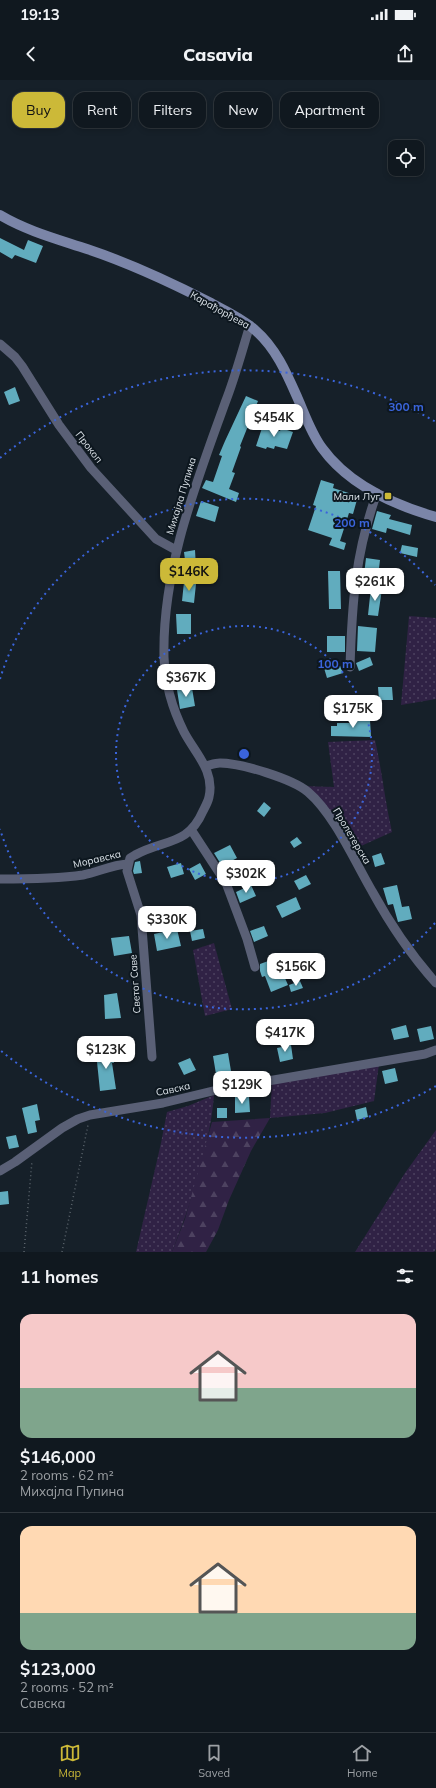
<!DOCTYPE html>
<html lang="en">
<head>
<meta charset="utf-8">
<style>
  :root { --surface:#10181f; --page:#192128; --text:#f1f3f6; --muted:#9ca0a4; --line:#30373d; --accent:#ccb938 }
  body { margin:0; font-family:Mulish,sans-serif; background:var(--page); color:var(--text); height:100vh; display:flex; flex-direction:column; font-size:15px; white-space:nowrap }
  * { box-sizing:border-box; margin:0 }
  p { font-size:13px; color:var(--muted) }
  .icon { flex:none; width:22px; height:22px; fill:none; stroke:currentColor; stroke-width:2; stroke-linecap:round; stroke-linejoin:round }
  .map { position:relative; height:1172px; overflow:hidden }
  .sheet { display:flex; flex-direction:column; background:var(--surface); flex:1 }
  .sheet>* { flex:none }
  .hud { position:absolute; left:12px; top:12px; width:412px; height:36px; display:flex; gap:8px }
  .buttons { position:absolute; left:388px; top:60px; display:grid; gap:8px }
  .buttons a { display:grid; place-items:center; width:36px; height:36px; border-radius:8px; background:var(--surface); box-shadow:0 2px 6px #0003,0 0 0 1px var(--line); font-size:20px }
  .price { position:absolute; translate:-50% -34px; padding:0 9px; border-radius:8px; background:#fff; color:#222; font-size:13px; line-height:26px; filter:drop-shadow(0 1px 2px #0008) }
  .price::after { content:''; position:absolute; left:50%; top:24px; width:12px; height:9px; margin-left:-6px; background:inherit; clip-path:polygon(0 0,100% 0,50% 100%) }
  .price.on { background:var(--accent); color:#111 }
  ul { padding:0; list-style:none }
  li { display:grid; align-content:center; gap:8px; height:212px; padding:0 20px }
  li+li { border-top:1px solid var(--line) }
  li span { display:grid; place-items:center; height:124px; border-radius:12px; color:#555 }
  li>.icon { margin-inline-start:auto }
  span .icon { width:72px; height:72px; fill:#fffc; stroke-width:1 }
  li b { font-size:17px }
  h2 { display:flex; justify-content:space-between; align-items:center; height:48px; padding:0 20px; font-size:17px }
  .pill { padding:0 14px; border-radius:12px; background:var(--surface); box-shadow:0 2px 6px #0003,0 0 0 1px var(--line); font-size:14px; line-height:36px }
  .pill.on { background:var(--accent); color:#111 }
  .status { display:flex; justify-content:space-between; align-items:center; height:28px; padding:0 20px; background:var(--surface); direction:ltr }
  .status svg { height:11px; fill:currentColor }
  header { display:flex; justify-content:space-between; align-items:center; height:52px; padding:0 20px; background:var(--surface); font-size:18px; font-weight:800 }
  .menu { display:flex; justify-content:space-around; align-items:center; height:56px; border-top:1px solid var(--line); background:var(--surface); font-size:11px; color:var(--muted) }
  .menu a { display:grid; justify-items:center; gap:2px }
  .menu .on { color:var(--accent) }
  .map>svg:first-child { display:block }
  .grass { fill:url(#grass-dots) }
  .forest { fill:url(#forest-firs) }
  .building { fill:#61acbe }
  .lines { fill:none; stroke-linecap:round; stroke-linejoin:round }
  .path { stroke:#5b646c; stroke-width:1.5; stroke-dasharray:1 3; stroke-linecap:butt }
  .street { stroke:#5a6076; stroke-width:9 }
  .secondary { stroke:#7b85a8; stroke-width:10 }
  .ring { fill:none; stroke:#3a64db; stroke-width:2; stroke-dasharray:2 4 }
  .poi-dot { fill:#ccb938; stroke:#0d171f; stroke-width:1.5 }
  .labels { text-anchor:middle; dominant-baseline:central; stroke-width:4; stroke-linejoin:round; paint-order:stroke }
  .street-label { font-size:10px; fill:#dce3e9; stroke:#0d171f }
  .poi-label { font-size:10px; fill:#dce3e9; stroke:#0d171f; text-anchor:end }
  .centre { fill:#3a64db; stroke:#0d171f; stroke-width:2 }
  .ring-label { font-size:12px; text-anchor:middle; font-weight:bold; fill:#3a64db; stroke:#0d171f; stroke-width:4; stroke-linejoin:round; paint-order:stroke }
</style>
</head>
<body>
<div class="status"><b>19:13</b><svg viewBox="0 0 49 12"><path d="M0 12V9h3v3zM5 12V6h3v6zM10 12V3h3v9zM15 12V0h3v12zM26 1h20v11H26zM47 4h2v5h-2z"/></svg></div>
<header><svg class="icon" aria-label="back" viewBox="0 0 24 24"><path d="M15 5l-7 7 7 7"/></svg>Casavia<svg class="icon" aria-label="share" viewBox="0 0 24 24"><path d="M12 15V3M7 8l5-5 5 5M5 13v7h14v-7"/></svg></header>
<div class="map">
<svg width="436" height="1172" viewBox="0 0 436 1172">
  <defs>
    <pattern id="grass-dots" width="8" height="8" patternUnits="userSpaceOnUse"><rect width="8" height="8" fill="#302245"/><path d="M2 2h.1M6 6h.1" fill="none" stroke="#4d4260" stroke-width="1.8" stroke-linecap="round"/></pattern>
    <pattern id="forest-firs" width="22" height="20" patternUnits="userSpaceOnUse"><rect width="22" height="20" fill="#302245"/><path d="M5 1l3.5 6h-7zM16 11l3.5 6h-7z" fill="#4d4260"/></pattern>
  </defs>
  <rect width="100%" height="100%" fill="#162029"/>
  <path class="grass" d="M409,536L436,538V619L401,625Z
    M375,660C382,691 385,721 392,752L350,771L343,758L301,706L334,707L328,662Z
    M214,863L232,929L205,936L193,870Z
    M379,984L374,1021L325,1033L270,1038L272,1003Z
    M214,1015C210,1066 191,1124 172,1172H136L161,1063L167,1032L188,1026Z
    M436,1050V1169L434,1172H355L405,1093Z"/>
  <path class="forest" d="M270,1038L251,1071L229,1120L218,1150L206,1172H172L185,1139L212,1042Z"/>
  <path class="building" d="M0,158L24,170L28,160L43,166L36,183L15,175L12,179L0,172Z
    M15,307L20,321L9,325L4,312Z
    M246,316L258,321L240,366L241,367L232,392L235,393L229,409L239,413L236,422L202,408L206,400L213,402L222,376L219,375L225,361Z
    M263,345L280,351L281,348L293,352L287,369L275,366L274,369L267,367L266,369L256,366Z
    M321,400L334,404L333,408L358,416L353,434L349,433L340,461L346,463L344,470L329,465L332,458L308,450L316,426L313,425Z
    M201,421L219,427L215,442L196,436Z
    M377,431L391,435L389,439L412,445L410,455L387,448L386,453L372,449Z
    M402,465L418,468L417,477L400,473Z
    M195,470L196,487L186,488L184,472Z
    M366,478L380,480L377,505L363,503Z
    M328,491H340L341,529H329Z
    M184,502L196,504L194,523L182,521Z
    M371,507L382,509L378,536L368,535Z
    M176,534H191V554H177Z
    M358,546L377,548L375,572L357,571Z
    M327,556H345V572H327Z
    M370,577L373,585L359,591L356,583Z
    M339,583L343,593L327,598L324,588Z
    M378,607H392L393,620H379Z
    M192,608L195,626L180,629L177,610Z
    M354,640H370L371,657L331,656V646H337V643H354Z
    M264,722L271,728L264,737L257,731Z
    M297,757L302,763L294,768L290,762Z
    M230,765L237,778L222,786L214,773Z
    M381,773L385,784L375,787L372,776Z
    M140,781L142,793L134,794L133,791L135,782Z
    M181,783L184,794L171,798L167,787Z
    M200,783L206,794L195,800L189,789Z
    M306,795L311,804L299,810L294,801Z
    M251,805L256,816L240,823L236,812Z
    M397,805L402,827L409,826L412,839L398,842L393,824L388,825L383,808Z
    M296,817L301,829L282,838L276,826Z
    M264,846L268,856L254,862L250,851Z
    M177,849L181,866L157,871L154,854Z
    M203,849L205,858L192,861L190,851Z
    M129,856L132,873L114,876L111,858Z
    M271,880L276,891L281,889L288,905L271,912L265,896L262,897L260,891V884Z
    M300,901L303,908L291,912L289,905Z
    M117,913L121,938L105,939L104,915Z
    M406,945L409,957L394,960L391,949Z
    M431,946L434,959L420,962L417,949Z
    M291,965L293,979L280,982L277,968Z
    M112,970L114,983H112L116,1009L100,1011L96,972Z
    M228,973L231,991L216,994L213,976Z
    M190,978L196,990L184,995L178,983Z
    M395,988L398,1001L385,1004L382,991Z
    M235,1017H249L250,1032L235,1033Z
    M37,1024L40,1040L35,1041L37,1052L28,1054L22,1028Z
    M366,1027L368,1037L357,1040L355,1030Z
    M217,1028H227V1038H217Z
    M16,1055L19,1067L9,1069L6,1057Z
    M8,1111L9,1124L0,1125V1112Z"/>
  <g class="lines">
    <path class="path" d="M24,1172L32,1081
      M62,1172L88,1045"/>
    <path class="street" d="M0,264L15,277L22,286L59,345L91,388L156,459L176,470
      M350,587C352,524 355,473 377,413
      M205,686C210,685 215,683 220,683C241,683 293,699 308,712C334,734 355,782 372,811C390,844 411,875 436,903
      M192,751L226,803L247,859L255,887
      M0,799C28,799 55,799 83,795C98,792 112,785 127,784
      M152,977L141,835L127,791L130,778L135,775C164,759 188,766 203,731C205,727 208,722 209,717C215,691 195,673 184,652C172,628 165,603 164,577C162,489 196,404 225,323C235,298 242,271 250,245
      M0,1091L15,1082L62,1048L78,1039L90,1035L163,1023L221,1009L425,974L436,970"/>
    <path class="secondary" d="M0,135C27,151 57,159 87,169C129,183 170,202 209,222C224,230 242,238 255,250C276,268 287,294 298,319C305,335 311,353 322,368C348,404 394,425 436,437"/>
  </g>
  <g class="ring">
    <circle cx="244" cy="674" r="128"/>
    <path d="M435 843A255 255 0 0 1 0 749M0 599A255 255 0 0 1 435 505"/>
    <path d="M436 1006A383 383 0 0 1 0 970M0 378A383 383 0 0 1 436 342"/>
  </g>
  <rect class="poi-dot" x="384" y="412" width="8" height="8" rx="2"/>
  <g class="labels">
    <g class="street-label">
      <text transform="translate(220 230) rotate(29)">Карађорђева</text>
      <text transform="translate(89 367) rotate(52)">Прокоп</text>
      <text transform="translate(181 416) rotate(-73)">Михајла Пупина</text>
      <text transform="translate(352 756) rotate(59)">Пролетерска</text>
      <text transform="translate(97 779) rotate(-13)">Моравска</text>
      <text transform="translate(135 904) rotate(-94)">Светог Саве</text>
      <text transform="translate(173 1009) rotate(-12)">Савска</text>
    </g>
    <g class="poi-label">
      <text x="380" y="416">Мали Луг</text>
    </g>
  </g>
  <circle cx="244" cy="674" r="6" class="centre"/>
  <g class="ring-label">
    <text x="406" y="331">300 m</text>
    <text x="352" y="447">200 m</text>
    <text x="335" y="588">100 m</text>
  </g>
</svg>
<div class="buttons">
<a><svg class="icon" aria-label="locate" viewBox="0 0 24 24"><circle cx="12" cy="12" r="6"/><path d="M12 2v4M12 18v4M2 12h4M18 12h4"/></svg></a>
</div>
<b class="price" style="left:274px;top:358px">$454K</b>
<b class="price on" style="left:189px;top:512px">$146K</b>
<b class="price" style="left:375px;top:522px">$261K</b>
<b class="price" style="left:186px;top:618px">$367K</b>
<b class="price" style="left:353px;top:649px">$175K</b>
<b class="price" style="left:246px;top:814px">$302K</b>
<b class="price" style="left:167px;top:860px">$330K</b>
<b class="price" style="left:296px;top:907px">$156K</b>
<b class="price" style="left:285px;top:973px">$417K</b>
<b class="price" style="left:106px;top:990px">$123K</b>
<b class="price" style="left:242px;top:1025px">$129K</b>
<div class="hud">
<a class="pill on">Buy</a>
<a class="pill">Rent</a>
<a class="pill">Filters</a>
<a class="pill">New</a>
<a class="pill">Apartment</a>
</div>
</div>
<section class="sheet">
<h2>11 homes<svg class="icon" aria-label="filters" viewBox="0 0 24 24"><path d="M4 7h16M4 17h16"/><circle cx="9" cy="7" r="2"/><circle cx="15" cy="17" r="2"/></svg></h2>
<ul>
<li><span style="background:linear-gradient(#f6c9c9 60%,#7fa58c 0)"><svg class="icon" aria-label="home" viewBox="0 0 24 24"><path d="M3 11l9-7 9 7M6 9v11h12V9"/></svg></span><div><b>$146,000</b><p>2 rooms · 62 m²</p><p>Михајла Пупина</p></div></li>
<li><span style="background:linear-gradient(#ffd9b3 70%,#7fa58c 0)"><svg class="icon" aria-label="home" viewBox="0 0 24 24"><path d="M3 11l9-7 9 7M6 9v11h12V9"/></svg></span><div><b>$123,000</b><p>2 rooms · 52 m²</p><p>Савска</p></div></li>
</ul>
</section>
<nav class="menu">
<a class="on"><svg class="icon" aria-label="map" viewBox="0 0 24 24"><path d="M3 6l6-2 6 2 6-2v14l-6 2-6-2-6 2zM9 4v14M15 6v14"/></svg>Map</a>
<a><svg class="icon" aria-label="saved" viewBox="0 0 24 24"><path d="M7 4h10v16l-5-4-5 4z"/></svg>Saved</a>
<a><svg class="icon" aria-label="home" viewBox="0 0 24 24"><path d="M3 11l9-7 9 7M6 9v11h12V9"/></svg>Home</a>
</nav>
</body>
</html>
